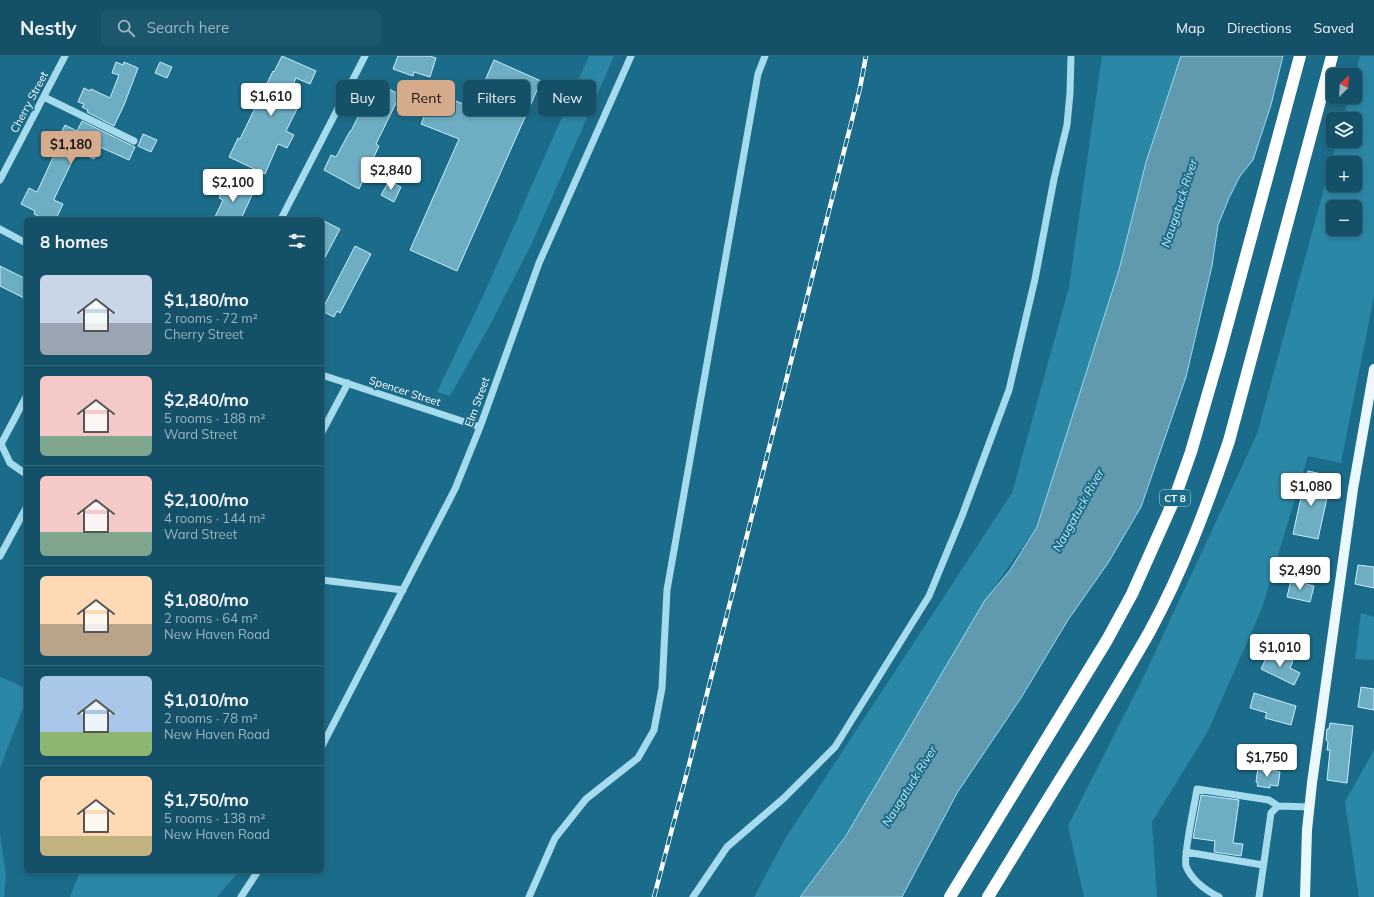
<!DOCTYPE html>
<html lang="en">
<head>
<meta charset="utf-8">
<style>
  :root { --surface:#145168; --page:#1d576e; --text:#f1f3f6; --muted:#9db5c0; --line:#33687c; --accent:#d6ab8b }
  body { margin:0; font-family:Mulish,sans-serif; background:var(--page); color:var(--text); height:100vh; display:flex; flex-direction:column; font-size:15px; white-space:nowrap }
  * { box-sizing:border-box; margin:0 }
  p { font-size:13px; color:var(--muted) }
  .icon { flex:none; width:22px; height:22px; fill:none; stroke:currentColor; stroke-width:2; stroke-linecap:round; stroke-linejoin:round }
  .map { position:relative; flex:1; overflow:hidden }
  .panel { position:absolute; left:24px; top:161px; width:300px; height:656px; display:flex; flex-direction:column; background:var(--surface); border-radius:6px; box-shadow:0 2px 6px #0003,0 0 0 1px var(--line) }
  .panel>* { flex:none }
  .banner { position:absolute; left:336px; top:24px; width:380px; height:36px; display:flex; gap:8px }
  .needle { width:26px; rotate:24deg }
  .controls { position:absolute; left:1326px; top:12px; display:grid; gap:8px }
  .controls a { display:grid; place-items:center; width:36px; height:36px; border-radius:6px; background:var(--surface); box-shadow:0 2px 6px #0003,0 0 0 1px var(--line); font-size:20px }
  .price { position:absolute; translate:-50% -34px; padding:0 9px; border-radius:4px; background:#fff; color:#222; font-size:13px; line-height:26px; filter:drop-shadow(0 1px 2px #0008) }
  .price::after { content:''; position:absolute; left:50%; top:24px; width:12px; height:9px; margin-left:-6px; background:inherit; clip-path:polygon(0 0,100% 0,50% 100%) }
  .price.on { background:var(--accent); color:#111 }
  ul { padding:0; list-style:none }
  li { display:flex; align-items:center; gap:12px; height:100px; padding:0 16px }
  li+li { border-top:1px solid var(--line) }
  li span { display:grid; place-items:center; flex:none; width:112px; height:80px; border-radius:6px; color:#555 }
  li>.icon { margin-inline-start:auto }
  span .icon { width:48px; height:48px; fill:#fffc; stroke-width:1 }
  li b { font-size:17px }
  h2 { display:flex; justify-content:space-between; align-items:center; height:48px; padding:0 16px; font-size:17px }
  .chip { padding:0 14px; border-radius:6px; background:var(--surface); box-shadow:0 2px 6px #0003,0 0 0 1px var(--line); font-size:14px; line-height:36px }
  .chip.on { background:var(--accent); color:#111 }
  header { display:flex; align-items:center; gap:24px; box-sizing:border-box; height:56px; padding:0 20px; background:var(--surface); border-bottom:1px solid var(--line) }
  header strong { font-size:19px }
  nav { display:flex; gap:22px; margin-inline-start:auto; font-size:14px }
  .search { width:280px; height:36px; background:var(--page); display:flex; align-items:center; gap:10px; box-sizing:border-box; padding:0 14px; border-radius:6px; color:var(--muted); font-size:15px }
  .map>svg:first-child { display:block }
  .green { fill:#2b87a6; fill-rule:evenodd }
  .water { fill:#619aae; stroke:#98daef }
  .building { fill:#6eaec4; stroke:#caeef9 }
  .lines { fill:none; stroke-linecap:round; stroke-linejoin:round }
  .minor { stroke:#a5dbed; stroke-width:7 }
  .major { stroke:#ebf9ff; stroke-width:10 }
  .highway { stroke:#fff; stroke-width:12 }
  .rail-casing { stroke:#fff; stroke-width:4.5 }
  .rail { stroke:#1b6c8a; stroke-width:3; stroke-dasharray:9; stroke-linecap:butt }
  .labels { text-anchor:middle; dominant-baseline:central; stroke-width:4; stroke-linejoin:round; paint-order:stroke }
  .shield { fill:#1b6c8a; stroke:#bbd3dc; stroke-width:1 }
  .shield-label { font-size:10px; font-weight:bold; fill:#fff }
  .street-label { font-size:11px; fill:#fff; stroke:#1b6c8a }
  .water-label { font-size:12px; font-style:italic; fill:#c0e9f6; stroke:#1b6c8a }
</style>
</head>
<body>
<header>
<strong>Nestly</strong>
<div class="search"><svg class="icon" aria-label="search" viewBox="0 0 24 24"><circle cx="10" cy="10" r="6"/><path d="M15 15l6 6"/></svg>Search here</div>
<nav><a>Map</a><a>Directions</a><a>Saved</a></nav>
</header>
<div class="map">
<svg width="1374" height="841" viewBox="0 0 1374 841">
  <rect width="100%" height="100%" fill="#1b6c8a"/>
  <path class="green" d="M589,0H614L532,187L491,267L450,340L437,336L484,238Z
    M1102,0H1181L1146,106L1119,214L1037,471L985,544L855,766L799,841H754L785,783L1012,437L1069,231Z
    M1360,0H1374V240L1341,407L1308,400L1262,552L1208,675L1152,766L1157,841H1084L1068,770L1143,622L1257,378L1337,85H1355V63H1343L1349,41H1355V19ZM1333,107H1355V129H1333ZM1333,151H1355V173H1333Z
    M1361,557L1374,561V604L1355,603Z
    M0,621L26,632V644L0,712Z
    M1374,694V841H1359L1345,746Z
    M0,778L6,820L4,841H0Z
    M80,815H239L217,841H70Z"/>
  <path class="water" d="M1181,0H1283L1271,49L1253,104L1240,120L1229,142L1218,169L1212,210L1186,321L1141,451L1108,507L1068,564L1021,642L957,737L902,841H800L847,778L985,544L1010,514L1037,471L1119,214L1146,106Z"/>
  <path class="building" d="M282,0L316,15L310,28L296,22L286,45L298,51L286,75L294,79L287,92L278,88L265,118L229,101L238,82L240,83L273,15L274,16Z
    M398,0H430L436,2L430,21L414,16L413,20L393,13Z
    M494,4L541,25L457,215L410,194L459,83L421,68L434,36L473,52Z
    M116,6L123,9L124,6L138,12L124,49L114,70L87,56L88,54L82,51L84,48L78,46L84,32L90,35L91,33L110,42L119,19L112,17Z
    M160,6L172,11L167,22L155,17Z
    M371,27L376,29L377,27L397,37L396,39L399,41L376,88L379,90L359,133L324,114L331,99L336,101L350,75H351L369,39L366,38Z
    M82,65L135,91L129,104L100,91L94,103L77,95L55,141L54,144L63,148L56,163H44L34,158L35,155L21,148L29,132L37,136L61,84L58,83L65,69L77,75Z
    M143,78L157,84L151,96L138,90Z
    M389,125L401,131L394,146L381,139Z
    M227,127L252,139L241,163H214L223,144L219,142Z
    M322,164L340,173L322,207Z
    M355,190L371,198L340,257L337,255L334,261L322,255V254Z
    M0,210L26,223V243L0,230Z
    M1308,415L1326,419L1321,441L1327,442L1318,483L1293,478L1302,437H1304Z
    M1358,509L1374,511V532L1355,528Z
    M1291,524L1314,530L1310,546L1287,541Z
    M1270,594L1293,605L1290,612L1300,617L1294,629L1261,613Z
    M1361,631L1374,633V654L1358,651Z
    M1254,637L1296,650L1291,669L1265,662L1267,657L1250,652Z
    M1330,667L1353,670L1347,727L1327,724L1330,694H1327L1328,686L1326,684L1327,673H1329Z
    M1258,711L1280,716L1278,730L1270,729V732L1257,730L1258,727L1256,726Z
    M1201,739L1239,744L1233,787L1243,788L1241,800L1214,796L1215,785L1193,782Z"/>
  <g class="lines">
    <path class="minor" d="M44,41L134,85
      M0,124L65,0
      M281,163L365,0
      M0,173L26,187
      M322,319L480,371
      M26,341L1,388L10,407L26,418
      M322,376L348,327
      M0,500L26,452
      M322,524L403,534
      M322,690L455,433L480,371L539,207L631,0
      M1186,796L1263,809
      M241,841L258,815
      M529,841L555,782L586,743L638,702L654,674L662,632L667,534L758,18L765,0
      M693,841L727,791L784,742L835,691L929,540L962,460L1009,334L1035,223L1054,123L1067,69L1070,37L1071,0
      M1219,841C1205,834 1192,825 1186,810C1183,799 1195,747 1197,733L1269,744L1278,750L1310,751
      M1259,841L1271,757L1278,750"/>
    <path class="major" d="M1305,841L1307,774L1312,727L1353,433L1374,313"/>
    <path class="highway" d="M950,841L1107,584L1132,538L1174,444L1191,396L1220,296L1300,0
      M988,841C1020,789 1052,736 1085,684C1107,648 1129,612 1150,575C1183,514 1207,450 1229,385L1332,0"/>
    <defs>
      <path id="rail" d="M654,841L690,705L860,32L866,0"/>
    </defs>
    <use href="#rail" class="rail-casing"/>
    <use href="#rail" class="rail"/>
  </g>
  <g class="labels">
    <rect class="shield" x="1160" y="434" width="30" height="16" rx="3"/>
    <g class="shield-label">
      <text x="1175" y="442">CT 8</text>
    </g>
    <g class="street-label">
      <text transform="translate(29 46) rotate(-62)">Cherry Street</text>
      <text transform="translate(405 335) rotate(18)">Spencer Street</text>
      <text transform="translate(477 346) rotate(-70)">Elm Street</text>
    </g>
    <g class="water-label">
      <text transform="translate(1179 147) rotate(-72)">Naugatuck River</text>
      <text transform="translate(1078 454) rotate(-61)">Naugatuck River</text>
      <text transform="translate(909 730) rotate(-58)">Naugatuck River</text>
    </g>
  </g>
</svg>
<div class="controls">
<a><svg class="needle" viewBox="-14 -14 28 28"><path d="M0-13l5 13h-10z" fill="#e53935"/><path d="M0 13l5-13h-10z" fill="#9db5c0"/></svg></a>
<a><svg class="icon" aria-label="layers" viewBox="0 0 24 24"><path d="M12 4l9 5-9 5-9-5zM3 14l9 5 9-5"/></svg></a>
<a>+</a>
<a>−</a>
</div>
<b class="price" style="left:271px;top:61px">$1,610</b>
<b class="price on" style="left:71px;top:109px">$1,180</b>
<b class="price" style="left:391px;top:135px">$2,840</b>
<b class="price" style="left:233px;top:147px">$2,100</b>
<b class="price" style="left:1311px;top:451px">$1,080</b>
<b class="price" style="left:1300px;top:535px">$2,490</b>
<b class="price" style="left:1280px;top:612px">$1,010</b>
<b class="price" style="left:1267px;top:722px">$1,750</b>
<div class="banner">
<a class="chip">Buy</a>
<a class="chip on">Rent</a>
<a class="chip">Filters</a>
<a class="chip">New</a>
</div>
<section class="panel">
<h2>8 homes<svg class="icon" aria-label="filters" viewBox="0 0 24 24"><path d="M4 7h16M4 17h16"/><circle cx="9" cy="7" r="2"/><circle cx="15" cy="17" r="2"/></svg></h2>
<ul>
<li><span style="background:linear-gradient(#c9d6e8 60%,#9aa5b1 0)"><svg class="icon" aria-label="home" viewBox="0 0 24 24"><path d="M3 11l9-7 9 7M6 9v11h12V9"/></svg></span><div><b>$1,180/mo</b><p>2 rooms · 72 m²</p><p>Cherry Street</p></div></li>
<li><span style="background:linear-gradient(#f6c9c9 75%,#7fa58c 0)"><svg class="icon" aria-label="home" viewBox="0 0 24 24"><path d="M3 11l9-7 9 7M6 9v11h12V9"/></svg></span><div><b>$2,840/mo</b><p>5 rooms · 188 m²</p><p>Ward Street</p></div></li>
<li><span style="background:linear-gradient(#f6c9c9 70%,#7fa58c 0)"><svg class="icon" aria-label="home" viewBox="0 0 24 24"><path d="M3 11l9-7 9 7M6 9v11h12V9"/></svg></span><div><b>$2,100/mo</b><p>4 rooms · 144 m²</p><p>Ward Street</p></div></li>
<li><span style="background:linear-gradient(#ffd9b3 60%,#b9a48a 0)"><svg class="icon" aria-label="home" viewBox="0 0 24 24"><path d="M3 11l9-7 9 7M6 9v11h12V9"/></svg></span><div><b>$1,080/mo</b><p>2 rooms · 64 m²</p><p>New Haven Road</p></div></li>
<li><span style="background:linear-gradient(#a9c7e8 70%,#8fb573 0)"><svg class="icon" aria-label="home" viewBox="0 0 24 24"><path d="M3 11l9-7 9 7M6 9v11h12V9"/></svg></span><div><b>$1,010/mo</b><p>2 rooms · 78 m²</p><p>New Haven Road</p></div></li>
<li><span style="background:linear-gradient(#ffd9b3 75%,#c2b280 0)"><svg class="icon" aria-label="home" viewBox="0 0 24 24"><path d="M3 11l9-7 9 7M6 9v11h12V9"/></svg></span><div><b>$1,750/mo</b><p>5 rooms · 138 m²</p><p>New Haven Road</p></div></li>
</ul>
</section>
</div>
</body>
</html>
